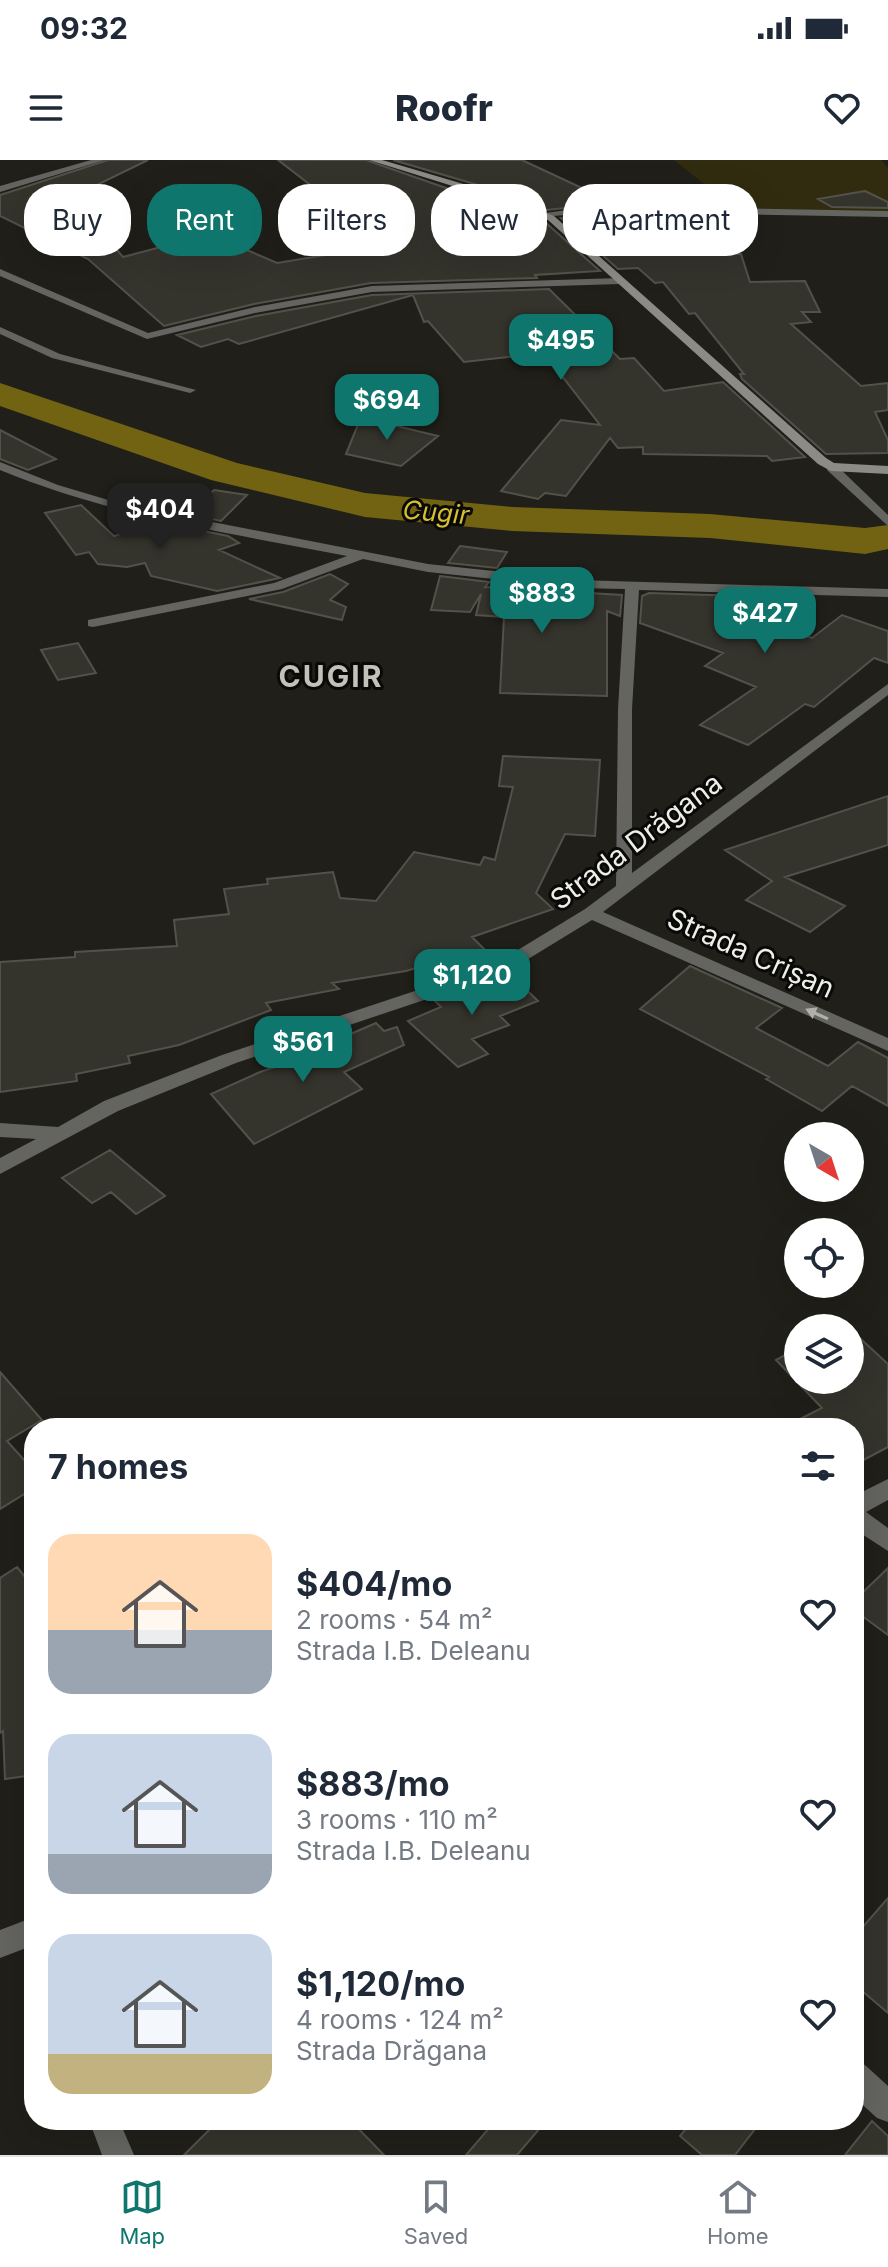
<!DOCTYPE html>
<html lang="en">
<head>
<meta charset="utf-8">
<style>
  :root { --surface:#fff; --page:#f6f6f7; --text:#1f2937; --muted:#747a83; --line:#e0e1e3; --accent:#0f766e }
  body { margin:0; font-family:Inter,sans-serif; background:var(--page); color:var(--text); height:100vh; display:flex; flex-direction:column; font-size:30px; white-space:nowrap }
  * { box-sizing:border-box; margin:0 }
  p { font-size:26px; color:var(--muted) }
  .icon { flex:none; width:44px; height:44px; fill:none; stroke:currentColor; stroke-width:2; stroke-linecap:round; stroke-linejoin:round }
  .map { position:relative; flex:1; overflow:hidden }
  .drawer { position:absolute; left:24px; top:1258px; width:840px; height:712px; display:flex; flex-direction:column; background:var(--surface); border-radius:32px; box-shadow:0 8px 32px #0002 }
  .drawer>* { flex:none }
  .banner { position:absolute; left:24px; top:24px; width:840px; height:72px; display:flex; gap:16px }
  .needle { width:52px; rotate:141deg }
  .buttons { position:absolute; left:784px; top:962px; display:grid; gap:16px }
  .buttons a { display:grid; place-items:center; width:80px; height:80px; border-radius:50%; background:var(--surface); box-shadow:0 8px 32px #0002; font-size:40px }
  .price { position:absolute; translate:-50% -68px; padding:0 18px; border-radius:16px; background:var(--accent); color:#fff; font-size:26px; line-height:52px; filter:drop-shadow(0 2px 4px #0008) }
  .price::after { content:''; position:absolute; left:50%; top:48px; width:24px; height:18px; margin-left:-12px; background:inherit; clip-path:polygon(0 0,100% 0,50% 100%) }
  .price.current { background:#222; color:#fff }
  ul { padding:0; list-style:none }
  li { display:flex; align-items:center; gap:24px; height:200px; padding:0 24px }
  li span { display:grid; place-items:center; flex:none; width:224px; height:160px; border-radius:24px; color:#555 }
  li>.icon { margin-inline-start:auto }
  span .icon { width:96px; height:96px; fill:#fffc; stroke-width:1 }
  li b { font-size:34px }
  h2 { display:flex; justify-content:space-between; align-items:center; height:96px; padding:0 24px; font-size:34px }
  .tag { padding:0 28px; border-radius:32px; background:var(--surface); box-shadow:0 8px 32px #0002; font-size:28px; line-height:72px }
  .tag.current { background:var(--accent); color:#fff }
  .status { display:flex; justify-content:space-between; align-items:center; height:56px; padding:0 40px; background:var(--surface); direction:ltr }
  .status svg { height:22px; fill:currentColor }
  header { display:flex; justify-content:space-between; align-items:center; height:104px; padding:0 24px; background:var(--surface); font-size:36px; font-weight:800 }
  .menu { display:flex; justify-content:space-around; align-items:center; height:112px; border-top:2px solid var(--line); background:var(--surface); font-size:22px; color:var(--muted) }
  .menu a { display:grid; justify-items:center; gap:4px }
  .menu .current { color:var(--accent) }
  .map>svg:first-child { display:block }
  .green { fill:#312c0f }
  .lines { fill:none; stroke-linecap:round; stroke-linejoin:round }
  .river { fill:#716312; fill-rule:evenodd }
  .building { fill:#34332c; stroke:#53524a; stroke-width:2 }
  .minor { fill:#646460; fill-rule:evenodd }
  .secondary { fill:#8c8b85; fill-rule:evenodd }
  .oneway { fill:#b0b0ac }
  .labels { text-anchor:middle; dominant-baseline:central; stroke-width:6; stroke-linejoin:round; paint-order:stroke }
  .far-water-label { font-size:26px; font-style:italic; fill:#d7bf35; stroke:#090907 }
  .street-label { font-size:28px; fill:#efeeea; stroke:#090907 }
  .far-district-label { font-size:30px; font-weight:bold; letter-spacing:2px; fill:#c3c1b9; stroke:#090907 }
</style>
</head>
<body>
<div class="status"><b>09:32</b><svg viewBox="0 0 49 12"><path d="M0 12V9h3v3zM5 12V6h3v6zM10 12V3h3v9zM15 12V0h3v12zM26 1h20v11H26zM47 4h2v5h-2z"/></svg></div>
<header><svg class="icon" aria-label="menu" viewBox="0 0 24 24"><path d="M4 6h16M4 12h16M4 18h16"/></svg>Roofr<svg class="icon" aria-label="heart" viewBox="0 0 24 24"><path d="M12 20l-8-8c-3-5 5-10 8-4 3-6 11-1 8 4z"/></svg></header>
<div class="map">
<svg width="888" height="1995" viewBox="0 0 888 1995">
  <rect width="100%" height="100%" fill="#201f19"/>
  <path class="green" d="M674,0H881L888,8V51L575,47L709,28Z"/>
  <g class="lines">
    <path class="river" d="M0,223L237,303L365,333L512,347L710,354L865,368L888,365V389L865,394L710,378L512,371L365,357L211,320L0,246Z"/>
  </g>
  <path class="building" d="M108,0H148L72,37L123,97L210,74L277,103L332,94L326,81L379,78L278,0H366L546,63L600,111L535,115L537,118L371,123L254,144L164,166L88,99L0,56V35Z
    M393,0H522L614,43L546,50L495,30Z
    M865,31L888,42V48L832,47L818,39Z
    M598,55L670,56L671,67L701,66L714,94H741L750,122L805,121L820,152H802L811,162L791,164L861,226L888,223V250L875,252L888,280V293L826,294L742,219L740,214H744L695,153L689,154L663,122L655,123L638,108L618,109L561,58Z
    M549,129L620,199L634,198L664,231L723,222L805,297L772,301L767,296L643,294V287L618,288L610,278L566,336L545,333L538,339L501,331L561,260L600,265L544,193L464,202L428,161L424,162L413,135L239,184L228,179L201,187L177,175L256,156L372,135Z
    M361,257L380,262L438,276L401,306L346,294Z
    M0,270L56,299L28,310L0,299Z
    M214,330L247,335L221,361L188,354Z
    M81,345L114,376L158,362L228,376L239,383L219,390L280,418L217,431L151,416L145,403L127,407L98,404L89,392L76,395L45,353Z
    M460,386L507,392L497,408L448,403Z
    M330,414L348,424L330,440L346,447L342,460L249,439L283,432Z
    M440,416L489,422L485,427L622,435L620,456L607,451V536L500,533L504,457L476,455L481,434L470,452L431,450Z
    M649,433L768,437L772,464L812,478L842,455L888,471V503L874,498L814,547L805,544L748,585L700,565L756,527L705,506L723,493L640,463L642,436Z
    M78,483L96,513L58,520L41,490Z
    M503,596L600,600L595,676L565,674L536,733L553,749L472,777L494,799L453,807L449,798L406,811L332,823L339,829L266,843L271,850L179,885L128,896L130,903L76,914L77,921L0,932V802L75,797V792L177,786L174,760L229,754L224,729L268,724L267,719L333,712L340,738L376,741L414,692L480,705L484,697L495,700L513,627L499,626Z
    M888,636V685L785,717L845,746L810,772L746,740L772,721L725,690Z
    M690,806L782,848L756,868L828,906L858,882L888,898V946L852,926L822,951L766,919L769,917L640,849Z
    M508,812L538,841L500,856L509,865L472,879L488,894L458,907L408,861L441,847L434,840Z
    M376,863L384,871L397,867L404,885L344,912L362,929L254,984L211,934L260,912L324,891L320,887Z
    M110,990L165,1036L136,1054L111,1032L92,1043L62,1018Z
    M850,1169L888,1204V1287L854,1305V1268H782L822,1248L776,1200L798,1188V1220H850Z
    M0,1212L42,1260L7,1281L34,1311V1328L0,1349Z
    M17,1407L34,1428V1615L5,1619L3,1571L0,1573V1418Z
    M888,1408V1475L854,1450V1441Z
    M888,1738V1853L854,1824V1777Z
    M219,1960H350L384,1995H184Z
    M496,1960H547L517,1995H466Z
    M693,1960H762L735,1995H702L680,1976Z
    M872,1961L888,1976V1995H845Z"/>
  <g class="lines">
    <path class="minor" d="M91,0H105L0,32V26Z
      M598,46L888,51V57L598,52L542,57L537,54Z
      M0,109L148,173L255,147L372,126L620,118L625,121L620,124L372,132L255,153L147,179L0,116Z
      M0,167L60,194L196,230L190,233L52,198L0,174Z
      M0,302L58,325L125,345L428,404L576,420L888,429V437L639,430L632,549V713L888,524V535L603,752L888,878V891L592,760L520,804L475,823L236,903L118,951L0,1014V998L36,979L0,977V963L58,967L104,941L222,895L463,815L508,796L585,749L616,726L618,549L625,429L576,428L428,412L363,399L282,429L93,467L88,466V460L274,423L347,396C230,373 111,356 0,310Z
      M827,304H835L888,355V366L827,310Z
      M888,1319V1340L866,1352L888,1368V1391L854,1369V1336Z
      M34,1757V1785L0,1798V1770Z
      M854,1901L865,1905L888,1926V1962L877,1958L854,1937Z
      M89,1960H119L134,1995H102Z"/>
    <path class="secondary" d="M369,0H382L494,33L554,56L826,298L834,303L888,306V314L831,311L818,304L548,60L488,37Z"/>
  </g>
  <defs><path id="oneway-solid" d="M-6-.8H1V-3.2L6.5 0L1 3.2V.8H-6Z" transform="scale(2)"/></defs>
  <use class="oneway" href="#oneway-solid" transform="translate(817 854) rotate(-156)"/>
  <g class="labels">
    <g class="far-water-label">
      <text transform="translate(436 352) rotate(5)">Cugir</text>
    </g>
    <g class="street-label">
      <text transform="translate(636 681) rotate(-37)">Strada Drăgana</text>
      <text transform="translate(751 793) rotate(24)">Strada Crișan</text>
    </g>
    <g class="far-district-label">
      <text x="331" y="516">CUGIR</text>
    </g>
  </g>
</svg>
<div class="buttons">
<a><svg class="needle" viewBox="-14 -14 28 28"><path d="M0-13l5 13h-10z" fill="#e53935"/><path d="M0 13l5-13h-10z" fill="#747a83"/></svg></a>
<a><svg class="icon" aria-label="locate" viewBox="0 0 24 24"><circle cx="12" cy="12" r="6"/><path d="M12 2v4M12 18v4M2 12h4M18 12h4"/></svg></a>
<a><svg class="icon" aria-label="layers" viewBox="0 0 24 24"><path d="M12 4l9 5-9 5-9-5zM3 14l9 5 9-5"/></svg></a>
</div>
<b class="price" style="left:561px;top:222px">$495</b>
<b class="price" style="left:387px;top:282px">$694</b>
<b class="price current" style="left:160px;top:391px">$404</b>
<b class="price" style="left:542px;top:475px">$883</b>
<b class="price" style="left:765px;top:495px">$427</b>
<b class="price" style="left:472px;top:857px">$1,120</b>
<b class="price" style="left:303px;top:924px">$561</b>
<div class="banner">
<a class="tag">Buy</a>
<a class="tag current">Rent</a>
<a class="tag">Filters</a>
<a class="tag">New</a>
<a class="tag">Apartment</a>
</div>
<section class="drawer">
<h2>7 homes<svg class="icon" aria-label="filters" viewBox="0 0 24 24"><path d="M4 7h16M4 17h16"/><circle cx="9" cy="7" r="2"/><circle cx="15" cy="17" r="2"/></svg></h2>
<ul>
<li><span style="background:linear-gradient(#ffd9b3 60%,#9aa5b1 0)"><svg class="icon" aria-label="home" viewBox="0 0 24 24"><path d="M3 11l9-7 9 7M6 9v11h12V9"/></svg></span><div><b>$404/mo</b><p>2 rooms · 54 m²</p><p>Strada I.B. Deleanu</p></div><svg class="icon" aria-label="heart" viewBox="0 0 24 24"><path d="M12 20l-8-8c-3-5 5-10 8-4 3-6 11-1 8 4z"/></svg></li>
<li><span style="background:linear-gradient(#c9d6e8 75%,#9aa5b1 0)"><svg class="icon" aria-label="home" viewBox="0 0 24 24"><path d="M3 11l9-7 9 7M6 9v11h12V9"/></svg></span><div><b>$883/mo</b><p>3 rooms · 110 m²</p><p>Strada I.B. Deleanu</p></div><svg class="icon" aria-label="heart" viewBox="0 0 24 24"><path d="M12 20l-8-8c-3-5 5-10 8-4 3-6 11-1 8 4z"/></svg></li>
<li><span style="background:linear-gradient(#c9d6e8 75%,#c2b280 0)"><svg class="icon" aria-label="home" viewBox="0 0 24 24"><path d="M3 11l9-7 9 7M6 9v11h12V9"/></svg></span><div><b>$1,120/mo</b><p>4 rooms · 124 m²</p><p>Strada Drăgana</p></div><svg class="icon" aria-label="heart" viewBox="0 0 24 24"><path d="M12 20l-8-8c-3-5 5-10 8-4 3-6 11-1 8 4z"/></svg></li>
</ul>
</section>
</div>
<nav class="menu">
<a class="current"><svg class="icon" aria-label="map" viewBox="0 0 24 24"><path d="M3 6l6-2 6 2 6-2v14l-6 2-6-2-6 2zM9 4v14M15 6v14"/></svg>Map</a>
<a><svg class="icon" aria-label="saved" viewBox="0 0 24 24"><path d="M7 4h10v16l-5-4-5 4z"/></svg>Saved</a>
<a><svg class="icon" aria-label="home" viewBox="0 0 24 24"><path d="M3 11l9-7 9 7M6 9v11h12V9"/></svg>Home</a>
</nav>
</body>
</html>
